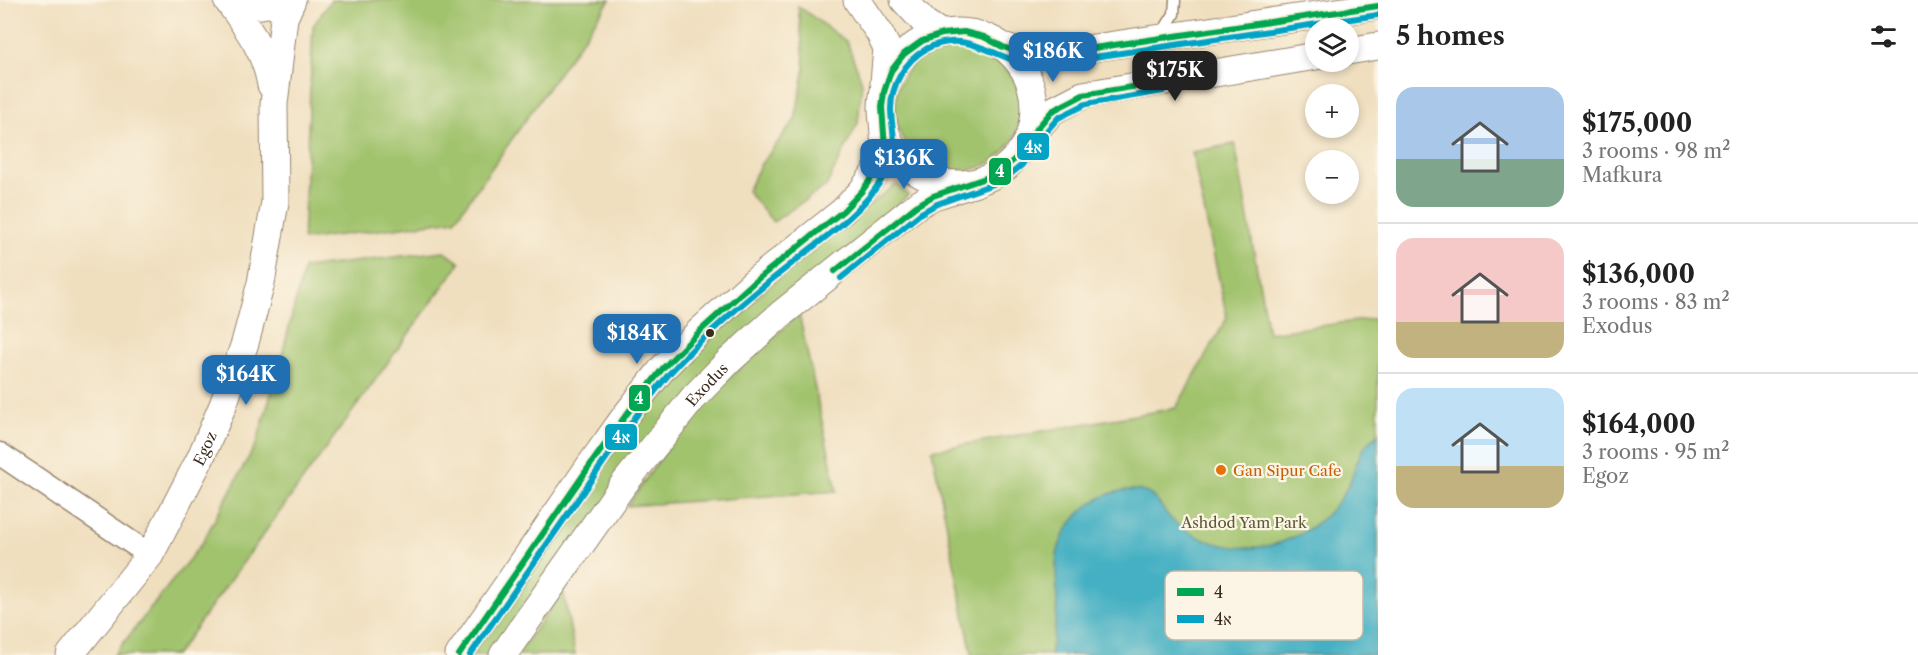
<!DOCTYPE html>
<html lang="en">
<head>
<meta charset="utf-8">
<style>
  :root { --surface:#fff; --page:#f2f2f2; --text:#222; --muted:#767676; --line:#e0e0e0; --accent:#1f6fb2 }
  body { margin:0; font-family:"Libre Caslon Text","Frank Ruhl Libre",serif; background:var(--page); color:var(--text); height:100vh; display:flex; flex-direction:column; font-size:22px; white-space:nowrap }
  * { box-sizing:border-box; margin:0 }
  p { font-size:20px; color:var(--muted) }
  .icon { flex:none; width:33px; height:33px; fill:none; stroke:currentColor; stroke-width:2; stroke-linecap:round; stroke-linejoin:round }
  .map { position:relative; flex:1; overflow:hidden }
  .details { display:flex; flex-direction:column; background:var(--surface); width:540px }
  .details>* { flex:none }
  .controls { position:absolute; left:1305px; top:18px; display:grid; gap:12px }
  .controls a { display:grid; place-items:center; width:54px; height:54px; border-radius:50%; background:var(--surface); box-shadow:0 3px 9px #0003; font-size:30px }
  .price { position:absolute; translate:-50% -51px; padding:0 14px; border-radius:12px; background:var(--accent); color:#fff; font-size:20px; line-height:39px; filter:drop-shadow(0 2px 3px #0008) }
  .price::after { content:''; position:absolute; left:50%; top:36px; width:18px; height:14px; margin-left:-9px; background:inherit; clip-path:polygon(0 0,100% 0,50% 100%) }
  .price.active { background:#222; color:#fff }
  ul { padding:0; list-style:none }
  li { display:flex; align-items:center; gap:18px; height:150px; padding:0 18px }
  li+li { border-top:2px solid var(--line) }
  li span { display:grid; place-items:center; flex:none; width:168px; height:120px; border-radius:18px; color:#555 }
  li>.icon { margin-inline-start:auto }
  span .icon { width:72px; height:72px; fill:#fffc; stroke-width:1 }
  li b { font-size:26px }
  h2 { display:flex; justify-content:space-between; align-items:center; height:72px; padding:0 18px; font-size:26px }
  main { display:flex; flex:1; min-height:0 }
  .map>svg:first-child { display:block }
  .green { fill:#a1c36d; stroke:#6e7646; stroke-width:1.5 }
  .water { fill:#45b0c3; stroke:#406d70; stroke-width:1.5 }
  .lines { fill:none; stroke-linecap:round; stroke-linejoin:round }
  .service-casing { stroke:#96846e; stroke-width:13 }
  .minor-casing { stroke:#96846e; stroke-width:25 }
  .tertiary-casing { stroke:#96846e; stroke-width:29 }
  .service { stroke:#fff; stroke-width:10 }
  .minor { stroke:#fff; stroke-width:22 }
  .tertiary { stroke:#fff; stroke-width:27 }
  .bus-1-casing { stroke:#fcf5e5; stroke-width:10 }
  .bus-2-casing { stroke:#fcf5e5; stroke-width:10 }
  .bus-1 { stroke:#00a651; stroke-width:6 }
  .bus-2 { stroke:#03a3c5; stroke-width:6 }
  .bus-dot { fill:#3b2a1e; stroke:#fcf5e5; stroke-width:2 }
  .food-dot { fill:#e8710a; stroke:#fcf5e5; stroke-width:2 }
  .labels { text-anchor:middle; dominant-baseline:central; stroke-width:4.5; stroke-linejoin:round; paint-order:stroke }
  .street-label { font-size:15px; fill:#3b2a1e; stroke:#fcf5e5 }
  .food-label { font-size:15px; fill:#c56008; stroke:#fcf5e5; text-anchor:start }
  .park-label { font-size:15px; fill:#5a5836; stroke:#fcf5e5 }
  .key { fill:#fcf5e5; stroke:#c2b8a9; stroke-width:1.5 }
  .key-label { font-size:16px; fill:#3b2a1e }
  .line-badge { stroke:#fcf5e5; stroke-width:2 }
  .badge-label { font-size:16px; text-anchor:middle; font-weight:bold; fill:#fff }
</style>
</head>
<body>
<main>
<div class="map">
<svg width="1378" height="655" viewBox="0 0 1378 655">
  <rect width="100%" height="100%" fill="#fcf5e5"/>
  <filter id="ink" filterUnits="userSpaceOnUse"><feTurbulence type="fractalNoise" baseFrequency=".0167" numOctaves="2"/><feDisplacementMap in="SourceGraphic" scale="12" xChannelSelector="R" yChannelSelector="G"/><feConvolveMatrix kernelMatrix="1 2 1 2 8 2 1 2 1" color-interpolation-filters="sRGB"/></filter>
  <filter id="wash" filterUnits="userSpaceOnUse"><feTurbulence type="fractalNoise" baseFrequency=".008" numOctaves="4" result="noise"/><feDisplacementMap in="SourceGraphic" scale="24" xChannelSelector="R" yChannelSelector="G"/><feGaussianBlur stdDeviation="1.35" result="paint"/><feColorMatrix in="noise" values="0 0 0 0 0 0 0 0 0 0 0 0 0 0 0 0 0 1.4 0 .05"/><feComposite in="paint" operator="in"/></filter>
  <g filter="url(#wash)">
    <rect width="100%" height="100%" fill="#f0dfbf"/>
    <path class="green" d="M331,0H610L455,220L303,240L313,26Z
      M798,6L847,42L862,82L858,123L826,186L773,222L747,191L761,164L795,120L805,68Z
      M895 108a63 63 0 1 1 126 0a63 63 0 1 1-126 0Z
      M1235,144L1268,333L1378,318V655H972L932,450L1176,408L1227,318L1192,152Z
      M897,184L908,195L866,236L777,308L494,655H459L634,425L708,341L762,292L851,219Z
      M444,251L460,263L176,655H114L202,543L257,442L279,367L304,268Z
      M799,314L837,491L627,506L693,411Z
      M563,590L575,655H517Z"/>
    <path class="water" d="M1378,434V655H1050C1054,636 1057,616 1057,596C1057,579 1054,564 1059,547C1069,516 1097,492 1129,490C1135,490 1142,490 1147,493C1158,498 1163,511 1171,519C1200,545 1245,555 1282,542C1310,532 1332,514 1347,488C1359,464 1354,453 1378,434Z"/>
  </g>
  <g filter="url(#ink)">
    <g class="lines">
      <defs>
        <path id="service" d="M1161,35L1174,14L1175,0"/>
        <path id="minor" d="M0,454L150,555"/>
        <g id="tertiary">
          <path d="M227,0C246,7 262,7 282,0"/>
          <path d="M857,0L879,32L887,48L884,83"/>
          <path d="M904,0L925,23L942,34"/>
          <path d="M228,1C248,29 265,50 271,85"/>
          <circle cx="958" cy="108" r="76"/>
          <path d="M1003,47L1033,57L1378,6"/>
          <path d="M1348,51L1378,46"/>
          <path d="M1029,138L1052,111L1083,95L1316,56"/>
          <path id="s1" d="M70,655L150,555L200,459L223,405L245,343L261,283L275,202L274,104L284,18L292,0"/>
          <path d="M459,655L591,464L626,415L663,368L700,331L754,282L843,211L862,191L880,166L885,148L883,121"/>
          <path id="s2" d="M503,655L623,485L694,397L729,361L781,314L916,206L933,196L976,183"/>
        </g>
      </defs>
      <use href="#service" class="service-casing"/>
      <use href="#minor" class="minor-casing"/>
      <use href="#tertiary" class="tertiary-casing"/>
      <use href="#service" class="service"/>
      <use href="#minor" class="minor"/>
      <use href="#tertiary" class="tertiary"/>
      <defs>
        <path id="bus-1" d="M835,271L916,206L933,196L997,174L1015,159L1028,139L1052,111L1083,95L1162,82
          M459,655L591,464L626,415L663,368L700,331L754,282L843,211L862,191L880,166L885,148L882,107L884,92L891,71L904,54L922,41L942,34L964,32L984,37L1003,47L1033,57L1378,6"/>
        <path id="bus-2" d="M841,278L921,213L937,204L1002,181L1022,165L1035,144L1058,118L1086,104L1163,91
          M470,655C507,602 544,548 581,495C609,454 637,412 669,374C705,334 748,298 790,265C817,243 847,223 869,197C880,183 892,167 894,149C895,136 891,122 891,109C891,85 905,61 926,49C967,28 995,59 1033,66L1378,15"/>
      </defs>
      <use href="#bus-1" class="bus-1-casing"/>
      <use href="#bus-2" class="bus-2-casing"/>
      <use href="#bus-1" class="bus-1"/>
      <use href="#bus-2" class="bus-2"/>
    </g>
  </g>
  <circle class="bus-dot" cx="710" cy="333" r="5"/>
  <circle class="food-dot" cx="1221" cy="470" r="6"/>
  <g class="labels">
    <g class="street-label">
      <text stroke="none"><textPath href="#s2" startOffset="339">Exodus</textPath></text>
      <text stroke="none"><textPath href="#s1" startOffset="248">Egoz</textPath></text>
    </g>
    <g class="food-label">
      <text x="1233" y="470">Gan Sipur Cafe</text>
    </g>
    <g class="park-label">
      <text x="1244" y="522">Ashdod Yam Park</text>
    </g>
  </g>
  <rect x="1165" y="571" width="198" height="69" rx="9" class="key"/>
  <rect x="1177" y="588" width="27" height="8" fill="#00a651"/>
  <rect x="1177" y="615" width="27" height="8" fill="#03a3c5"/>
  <g class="key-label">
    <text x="1214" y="598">4</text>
    <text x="1214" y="625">4א</text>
  </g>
  <g class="line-badge">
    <rect x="1016" y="132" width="34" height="29" rx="6" fill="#03a3c5"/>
    <rect x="988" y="157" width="24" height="29" rx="6" fill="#00a651"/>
    <rect x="628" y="384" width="23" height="28" rx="6" fill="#00a651"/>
    <rect x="604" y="423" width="34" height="28" rx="6" fill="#03a3c5"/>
  </g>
  <g class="badge-label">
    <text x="1033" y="153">4א</text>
    <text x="1000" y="177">4</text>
    <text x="639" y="404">4</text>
    <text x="621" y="443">4א</text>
  </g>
</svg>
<div class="controls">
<a><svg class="icon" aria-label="layers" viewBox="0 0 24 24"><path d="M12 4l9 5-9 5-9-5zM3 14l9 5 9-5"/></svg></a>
<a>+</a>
<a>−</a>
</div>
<b class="price" style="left:1053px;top:83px">$186K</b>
<b class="price active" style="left:1175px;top:102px">$175K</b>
<b class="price" style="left:904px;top:190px">$136K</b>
<b class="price" style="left:637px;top:365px">$184K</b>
<b class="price" style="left:246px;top:406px">$164K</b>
</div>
<section class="details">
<h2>5 homes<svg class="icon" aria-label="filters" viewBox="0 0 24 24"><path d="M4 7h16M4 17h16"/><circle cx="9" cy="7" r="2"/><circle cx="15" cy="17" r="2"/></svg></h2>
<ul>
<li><span style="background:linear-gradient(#a9c7e8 60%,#7fa58c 0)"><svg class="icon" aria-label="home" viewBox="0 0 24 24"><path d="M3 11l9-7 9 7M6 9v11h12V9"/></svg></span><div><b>$175,000</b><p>3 rooms · 98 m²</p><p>Mafkura</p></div></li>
<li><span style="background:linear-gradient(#f6c9c9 70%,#c2b280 0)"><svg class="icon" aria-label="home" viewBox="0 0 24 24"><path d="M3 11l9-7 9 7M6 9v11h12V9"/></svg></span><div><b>$136,000</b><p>3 rooms · 83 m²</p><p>Exodus</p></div></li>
<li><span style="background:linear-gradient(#bfe0f5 65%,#c2b280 0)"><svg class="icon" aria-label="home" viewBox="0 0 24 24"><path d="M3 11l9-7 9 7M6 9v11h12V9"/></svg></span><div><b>$164,000</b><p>3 rooms · 95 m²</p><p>Egoz</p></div></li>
</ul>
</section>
</main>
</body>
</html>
